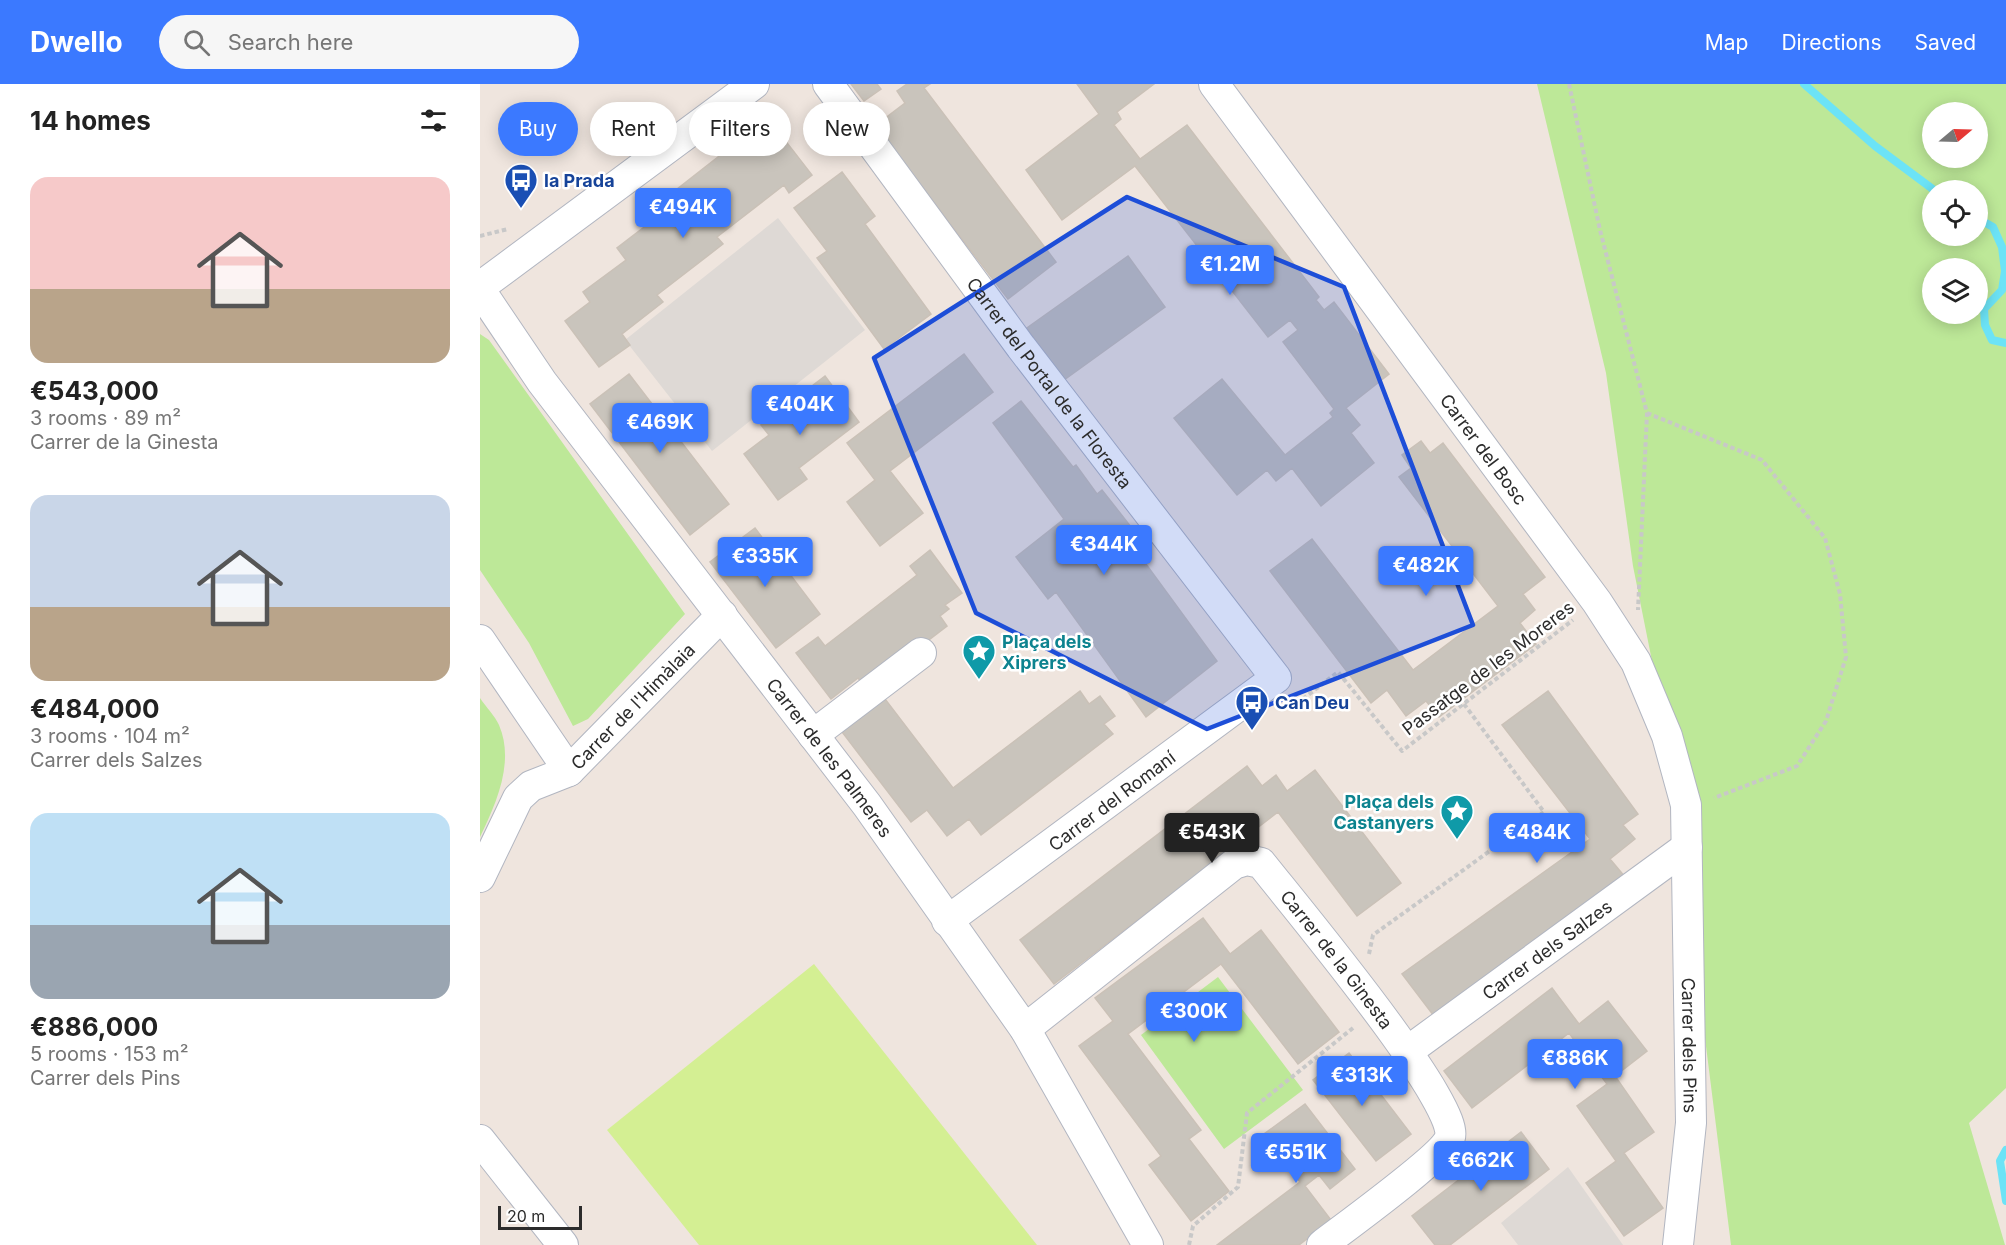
<!DOCTYPE html>
<html lang="en">
<head>
<meta charset="utf-8">
<style>
  :root { --surface:#fff; --page:#f6f6f6; --text:#222; --muted:#767676; --accent:#3b79ff }
  body { margin:0; font-family:Inter,sans-serif; background:var(--page); color:var(--text); height:100vh; display:flex; flex-direction:column; font-size:22px; white-space:nowrap }
  * { box-sizing:border-box; margin:0 }
  p { font-size:20px; color:var(--muted) }
  .icon { flex:none; width:33px; height:33px; fill:none; stroke:currentColor; stroke-width:2; stroke-linecap:round; stroke-linejoin:round }
  .map { position:relative; flex:1; overflow:hidden }
  .side { display:flex; flex-direction:column; background:var(--surface); width:480px }
  .side>* { flex:none }
  .guide { position:absolute; left:18px; top:18px; width:570px; height:54px; display:flex; gap:12px }
  .needle { width:39px; rotate:71deg }
  .tools { position:absolute; left:1442px; top:18px; display:grid; gap:12px }
  .tools a { display:grid; place-items:center; width:66px; height:66px; border-radius:50%; background:var(--surface); box-shadow:0 3px 15px #0003; font-size:30px }
  .scale { position:absolute; left:18px; bottom:15px; width:84px; box-sizing:border-box; padding-left:6px; border:3px solid #2c2c2c; border-top:0; font-size:16px; line-height:21px; white-space:nowrap; color:#2c2c2c; -webkit-text-stroke:4px #fff; paint-order:stroke }
  .price { position:absolute; translate:-50% -51px; padding:0 14px; border-radius:6px; background:var(--accent); color:#fff; font-size:20px; line-height:39px; filter:drop-shadow(0 2px 3px #0008) }
  .price::after { content:''; position:absolute; left:50%; top:36px; width:18px; height:14px; margin-left:-9px; background:inherit; clip-path:polygon(0 0,100% 0,50% 100%) }
  .price.current { background:#222; color:#fff }
  ul { padding:0; list-style:none }
  li { display:grid; align-content:center; gap:12px; height:318px; padding:0 30px }
  li span { display:grid; place-items:center; height:186px; border-radius:18px; color:#555 }
  li>.icon { margin-inline-start:auto }
  span .icon { width:108px; height:108px; fill:#fffc; stroke-width:1 }
  li b { font-size:26px }
  h2 { display:flex; justify-content:space-between; align-items:center; height:72px; padding:0 30px; font-size:26px }
  .chip { padding:0 21px; border-radius:27px; background:var(--surface); box-shadow:0 3px 15px #0003; font-size:21px; line-height:54px }
  .chip.current { background:var(--accent); color:#fff }
  header { display:flex; align-items:center; gap:36px; box-sizing:border-box; height:84px; padding:0 30px; background:var(--accent); color:#fff }
  header strong { font-size:28px }
  nav { display:flex; gap:33px; margin-inline-start:auto; font-size:21px }
  .search { width:420px; height:54px; background:var(--page); display:flex; align-items:center; gap:15px; box-sizing:border-box; padding:0 21px; border-radius:33px; color:var(--muted); font-size:22px }
  main { display:flex; flex:1; min-height:0 }
  .map>svg:first-child { display:block }
  .green { fill:#bde898; fill-rule:evenodd }
  .pitch { fill:#d4ef93 }
  .plaza { fill:#ded9d5 }
  .lines { fill:none; stroke-linecap:round; stroke-linejoin:round }
  .stream { stroke:#6ce3f6; stroke-width:8 }
  .building { fill:#c9c4bc; stroke:#cac1b7; stroke-width:1.5 }
  .minor-casing { stroke:#b2b6c1; stroke-width:32 }
  .path { stroke:#c8c8c8; stroke-width:4; stroke-dasharray:4.5 3; stroke-linecap:butt }
  .minor { stroke:#fff; stroke-width:30 }
  .marked { fill:#1d4ed8; fill-opacity:0.2; stroke:#1d4ed8; stroke-width:4.5; stroke-linejoin:round }
  .labels { text-anchor:middle; dominant-baseline:central; stroke-width:5; stroke-linejoin:round; paint-order:stroke }
  .transit-label { font-size:18px; font-weight:bold; fill:#164399; stroke:#fff; text-anchor:start }
  .street-label { font-size:18px; fill:#2c2c2c; stroke:#fff }
  .culture-label { font-size:18px; font-weight:bold; fill:#0d838f; stroke:#fff; text-anchor:start }
</style>
</head>
<body>
<header>
<strong>Dwello</strong>
<div class="search"><svg class="icon" aria-label="search" viewBox="0 0 24 24"><circle cx="10" cy="10" r="6"/><path d="M15 15l6 6"/></svg>Search here</div>
<nav><a>Map</a><a>Directions</a><a>Saved</a></nav>
</header>
<main>
<section class="side">
<h2>14 homes<svg class="icon" aria-label="filters" viewBox="0 0 24 24"><path d="M4 7h16M4 17h16"/><circle cx="9" cy="7" r="2"/><circle cx="15" cy="17" r="2"/></svg></h2>
<ul>
<li><span style="background:linear-gradient(#f6c9c9 60%,#b9a48a 0)"><svg class="icon" aria-label="home" viewBox="0 0 24 24"><path d="M3 11l9-7 9 7M6 9v11h12V9"/></svg></span><div><b>€543,000</b><p>3 rooms · 89 m²</p><p>Carrer de la Ginesta</p></div></li>
<li><span style="background:linear-gradient(#c9d6e8 60%,#b9a48a 0)"><svg class="icon" aria-label="home" viewBox="0 0 24 24"><path d="M3 11l9-7 9 7M6 9v11h12V9"/></svg></span><div><b>€484,000</b><p>3 rooms · 104 m²</p><p>Carrer dels Salzes</p></div></li>
<li><span style="background:linear-gradient(#bfe0f5 60%,#9aa5b1 0)"><svg class="icon" aria-label="home" viewBox="0 0 24 24"><path d="M3 11l9-7 9 7M6 9v11h12V9"/></svg></span><div><b>€886,000</b><p>5 rooms · 153 m²</p><p>Carrer dels Pins</p></div></li>
</ul>
</section>
<div class="map">
<svg width="1526" height="1161" viewBox="0 0 1526 1161">
  <rect width="100%" height="100%" fill="#efe5de"/>
  <path class="green" d="M1057,0H1526V1004L1489,1039L1525,1161H1251L1187,652L1153,482L1126,289ZM1452,28H1497V74H1452ZM1452,106H1497V152H1452ZM1452,184H1497V230H1452Z
    M0,250L9,256L205,530L108,635L93,642L49,559L0,486Z
    M0,614C6,623 15,632 19,641C35,678 16,720 0,753Z
    M738,893L823,1006L744,1065L661,951Z"/>
  <path class="pitch" d="M334,880L557,1161H219L127,1046Z"/>
  <path class="plaza" d="M298,134L385,246L232,367L145,256Z
    M1088,1083L1143,1161H1038L1021,1139Z"/>
  <g class="lines">
    <path class="stream" d="M1324,0L1395,62L1454,106
      M1497,134L1513,143L1522,163L1525,187L1522,206L1504,225L1505,241L1512,256L1526,259
      M1526,1066L1520,1077L1526,1117"/>
  </g>
  <path class="building" d="M371,0H397L401,5L384,17Z
    M427,0H450L444,4L576,178L528,215L395,42L425,19L417,7Z
    M597,0H674L637,28L641,35L634,41L660,75L707,41L839,213L836,216L844,226L854,218L909,290L866,324L880,341L871,349L894,379L841,422L812,384L796,397L787,386L757,411L694,334L742,295L805,371L853,333L850,329L854,325L803,258L818,246L810,236L788,253L655,82L582,136L546,86L619,30Z
    M297,46L332,91L309,109L304,101L237,153L243,160L177,211L183,218L142,250L150,261L119,283L85,237L110,218L103,208L146,176L137,164L202,114L196,106L266,51L276,63Z
    M362,88L395,132L385,140L451,230L404,265L337,174L347,167L314,124Z
    M648,172L685,223L584,296L547,244Z
    M484,270L513,308L410,387L443,429L400,462L367,418L395,396L367,359Z
    M149,290L249,420L210,451L110,320Z
    M345,292L379,338L319,384L327,395L298,416L264,370L289,351L281,341Z
    M541,317L593,383L596,381L617,410L622,406L655,448L640,459L647,470L655,465L737,577L666,633L576,508L568,515L536,473L584,435L513,339Z
    M941,357L950,369L963,359L1065,493L1043,510L1055,526L1040,539L1056,560L959,633L946,617L926,632L907,606L891,619L790,487L832,455L933,586L1018,522L919,393L931,384L922,371Z
    M275,444L340,530L296,564L230,478Z
    M450,466L482,509L465,521L469,525L460,532L467,542L386,604L378,594L351,615L316,569L338,553L345,562L437,491L430,482Z
    M600,607L609,620L620,612L635,632L624,640L633,650L501,751L489,735L467,752L447,726L431,738L359,644L402,611L473,704Z
    M1068,607L1158,730L1143,741L1155,755L1130,775L1145,793L957,936L922,890L1110,755L1022,641Z
    M767,682L782,702L796,691L807,707L835,686L921,799L877,832L798,728L574,900L540,856Z
    M723,834L750,870L781,846L859,948L818,980L741,880L648,950L721,1046L709,1055L749,1107L711,1137L669,1081L681,1072L599,962L633,937L615,914Z
    M1072,904L1099,940L1128,917L1167,967L1135,992L1174,1048L1144,1069L1183,1124L1144,1152L1106,1099L1136,1077L1097,1022L1127,1000L1089,949L992,1024L964,987Z
    M869,969L931,1050L896,1077L833,996Z
    M825,1020L875,1085L850,1105L839,1091L825,1102L851,1136L819,1161H737L820,1098L784,1050Z
    M1041,1048L1069,1085L970,1161H955L932,1132Z"/>
  <g class="lines">
    <defs>
      <g id="minor">
        <path id="s1" d="M348,0L541,263L796,594L467,837"/>
        <path id="s2" d="M734,0L1117,518L1156,578L1187,652L1206,721L1211,1039L1198,1161"/>
        <path d="M0,203L274,0"/>
        <path id="s3" d="M0,206L62,298L387,721L545,945L668,1161"/>
        <path d="M0,556L89,687"/>
        <path d="M333,651L441,569"/>
        <path id="s4" d="M0,793L38,714L51,702L89,687L242,531"/>
        <path id="s5" d="M545,945L754,780L767,776L781,779C810,816 980,1019 970,1053C964,1072 864,1144 842,1161"/>
        <path id="s6" d="M928,967L1207,763"/>
        <path d="M0,1056L83,1161"/>
      </g>
    </defs>
    <use href="#minor" class="minor-casing"/>
    <path class="path" d="M1089,0L1120,146L1167,329L1158,526
      M0,152L28,145
      M1167,329L1282,376L1345,454L1360,510L1366,573L1346,637L1317,682L1234,714
      M812,617L815,621L858,588L922,667L1093,536
      M889,870L893,851L1064,728L984,620
      M709,1161L713,1142L758,1103L767,1029L873,944"/>
    <use href="#minor" class="minor"/>
  </g>
  <path class="marked" d="M647,113L864,203L993,541L727,645L496,529L394,274Z"/>
  <defs>
    <symbol id="bus-pin" viewBox="-11 -11 22 30"><path d="M0 17L-7.5 6A9.5 9.5 0 1 1 7.5 6Z" fill="#1a4fb4" stroke="#fff"/><path d="M-5-6H5V4H4V6H2V4H-2V6H-4V4H-5ZM-3.5-4V0h7V-4ZM-3.5 1.2v1.5H-2V1.2ZM2 1.2v1.5H3.5V1.2Z" fill="#fff"/></symbol>
    <symbol id="sight-pin" viewBox="-11 -11 22 30"><path d="M0 17L-7.5 6A9.5 9.5 0 1 1 7.5 6Z" fill="#0f9aa8" stroke="#fff"/><path d="M0-6L1.8-2.2L6-1.7L2.9 1.2L3.7 5.4L0 3.3L-3.7 5.4L-2.9 1.2L-6-1.7L-1.8-2.2Z" fill="#fff"/></symbol>
  </defs>
  <g fill-rule="evenodd">
    <use href="#bus-pin" x="22" y="77" width="38" height="52"/>
    <use href="#sight-pin" x="480" y="548" width="38" height="52"/>
    <use href="#bus-pin" x="753" y="599" width="38" height="52"/>
    <use href="#sight-pin" x="958" y="708" width="38" height="52"/>
  </g>
  <g class="labels">
    <g class="transit-label">
      <text x="64" y="96">la Prada</text>
      <text x="795" y="618">Can Deu</text>
    </g>
    <g class="street-label">
      <text stroke="none"><textPath href="#s1" startOffset="372">Carrer del Portal de la Floresta</textPath></text>
      <text stroke="none"><textPath href="#s2" startOffset="454">Carrer del Bosc</textPath></text>
      <text transform="translate(1008 584) rotate(-37)">Passatge de les Moreres</text>
      <text stroke="none"><textPath href="#s4" startOffset="237">Carrer de l'Himàlaia</textPath></text>
      <text stroke="none"><textPath href="#s3" startOffset="584">Carrer de les Palmeres</textPath></text>
      <text transform="translate(632 717) rotate(-37)">Carrer del Romaní</text>
      <text stroke="none"><textPath href="#s6" startOffset="172">Carrer dels Salzes</textPath></text>
      <text stroke="none"><textPath href="#s5" startOffset="417">Carrer de la Ginesta</textPath></text>
      <text stroke="none"><textPath href="#s2" startOffset="1108">Carrer dels Pins</textPath></text>
    </g>
    <g class="culture-label">
      <text x="522" y="557">Plaça dels<tspan x="522" dy="21">Xiprers</tspan></text>
      <text x="954" y="717" text-anchor="end">Plaça dels<tspan x="954" dy="21">Castanyers</tspan></text>
    </g>
  </g>
</svg>
<div class="tools">
<a><svg class="needle" viewBox="-14 -14 28 28"><path d="M0-13l5 13h-10z" fill="#e53935"/><path d="M0 13l5-13h-10z" fill="#767676"/></svg></a>
<a><svg class="icon" aria-label="locate" viewBox="0 0 24 24"><circle cx="12" cy="12" r="6"/><path d="M12 2v4M12 18v4M2 12h4M18 12h4"/></svg></a>
<a><svg class="icon" aria-label="layers" viewBox="0 0 24 24"><path d="M12 4l9 5-9 5-9-5zM3 14l9 5 9-5"/></svg></a>
</div>
<div class="scale">20 m</div>
<b class="price" style="left:203px;top:155px">€494K</b>
<b class="price" style="left:750px;top:212px">€1.2M</b>
<b class="price" style="left:320px;top:352px">€404K</b>
<b class="price" style="left:180px;top:370px">€469K</b>
<b class="price" style="left:624px;top:492px">€344K</b>
<b class="price" style="left:285px;top:504px">€335K</b>
<b class="price" style="left:946px;top:513px">€482K</b>
<b class="price current" style="left:732px;top:780px">€543K</b>
<b class="price" style="left:1057px;top:780px">€484K</b>
<b class="price" style="left:714px;top:959px">€300K</b>
<b class="price" style="left:1095px;top:1006px">€886K</b>
<b class="price" style="left:882px;top:1023px">€313K</b>
<b class="price" style="left:816px;top:1100px">€551K</b>
<b class="price" style="left:1001px;top:1108px">€662K</b>
<div class="guide">
<a class="chip current">Buy</a>
<a class="chip">Rent</a>
<a class="chip">Filters</a>
<a class="chip">New</a>
</div>
</div>
</main>
</body>
</html>
